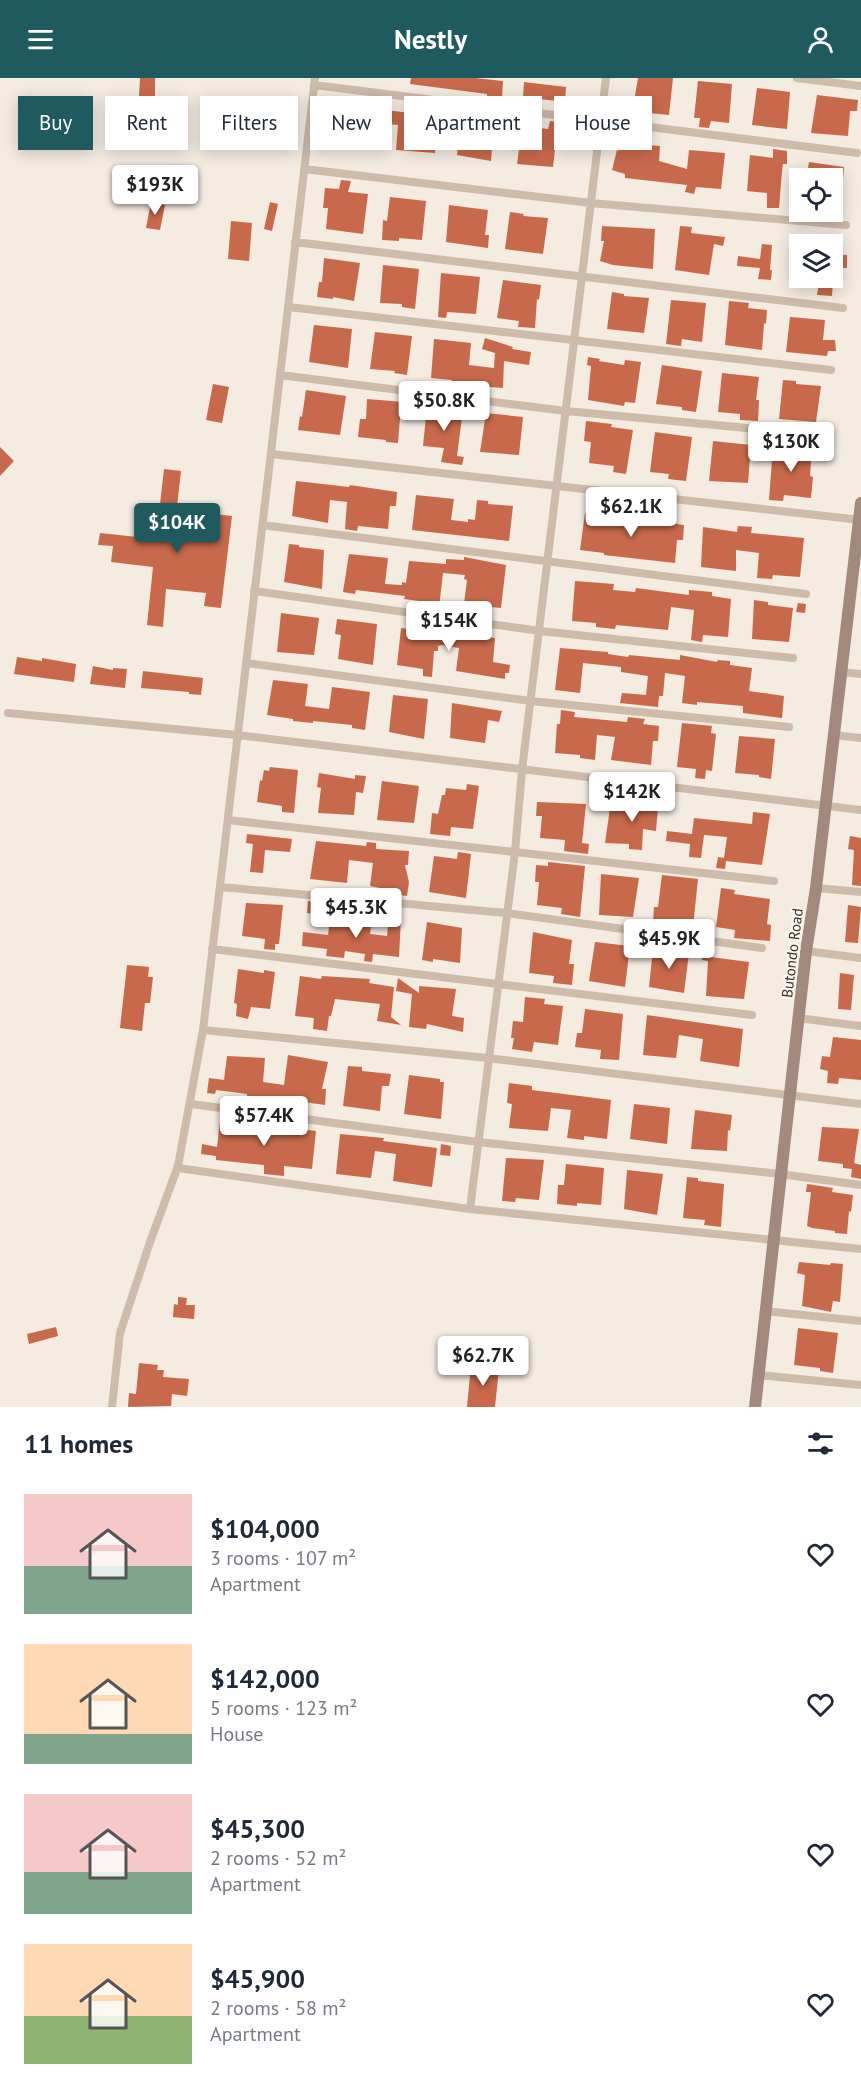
<!DOCTYPE html>
<html lang="en">
<head>
<meta charset="utf-8">
<style>
  :root { --surface:#fff; --page:#f2f2f3; --text:#1f2937; --muted:#747a83; --accent:#1f5a5e }
  body { margin:0; font-family:"PT Sans",sans-serif; background:var(--page); color:var(--text); height:100vh; display:flex; flex-direction:column; font-size:22px; white-space:nowrap }
  * { box-sizing:border-box; margin:0 }
  p { font-size:20px; color:var(--muted) }
  .icon { flex:none; width:33px; height:33px; fill:none; stroke:currentColor; stroke-width:2; stroke-linecap:round; stroke-linejoin:round }
  .map { position:relative; height:1329px; overflow:hidden }
  .panel { display:flex; flex-direction:column; background:var(--surface); flex:1 }
  .panel>* { flex:none }
  .hud { position:absolute; left:18px; top:18px; width:825px; height:54px; display:flex; gap:12px }
  .tools { position:absolute; left:789px; top:90px; display:grid; gap:12px }
  .tools a { display:grid; place-items:center; width:54px; height:54px; border-radius:0px; background:var(--surface); box-shadow:0 3px 15px #0003; font-size:30px }
  .price { position:absolute; translate:-50% -51px; padding:0 14px; border-radius:6px; background:#fff; color:#222; font-size:20px; line-height:39px; filter:drop-shadow(0 2px 3px #0008) }
  .price::after { content:''; position:absolute; left:50%; top:36px; width:18px; height:14px; margin-left:-9px; background:inherit; clip-path:polygon(0 0,100% 0,50% 100%) }
  .price.selected { background:var(--accent); color:#fff }
  ul { padding:0; list-style:none }
  li { display:flex; align-items:center; gap:18px; height:150px; padding:0 24px }
  li span { display:grid; place-items:center; flex:none; width:168px; height:120px; border-radius:0px; color:#555 }
  li>.icon { margin-inline-start:auto }
  span .icon { width:72px; height:72px; fill:#fffc; stroke-width:1 }
  li b { font-size:26px }
  h2 { display:flex; justify-content:space-between; align-items:center; height:72px; padding:0 24px; font-size:26px }
  .chip { padding:0 21px; border-radius:0px; background:var(--surface); box-shadow:0 3px 15px #0003; font-size:21px; line-height:54px }
  .chip.selected { background:var(--accent); color:#fff }
  header { display:flex; justify-content:space-between; align-items:center; height:78px; padding:0 24px; background:var(--accent); color:#fff; font-size:27px; font-weight:700 }
  .map>svg:first-child { display:block }
  .building { fill:#c8694b }
  .lines { fill:none; stroke-linecap:round; stroke-linejoin:round }
  .street { stroke:#cdbbac; stroke-width:8 }
  .secondary { stroke:#a18a7d; stroke-width:12 }
  .labels { text-anchor:middle; dominant-baseline:central; stroke-width:5; stroke-linejoin:round; paint-order:stroke }
  .street-label { font-size:15px; fill:#3b302b; stroke:#fbf5ee }
</style>
</head>
<body>
<header><svg class="icon" aria-label="menu" viewBox="0 0 24 24"><path d="M4 6h16M4 12h16M4 18h16"/></svg>Nestly<svg class="icon" aria-label="person" viewBox="0 0 24 24"><circle cx="12" cy="8" r="4"/><path d="M4 21q1-7 8-7t8 7"/></svg></header>
<div class="map">
<svg width="861" height="1329" viewBox="0 0 861 1329">
  <rect width="100%" height="100%" fill="#f4ebe1"/>
  <path class="building" d="M140,0H155V18H139Z
    M411,0H475L503,3L502,21L487,19V16L410,6Z
    M638,0H673L669,37L649,35L648,39L632,35Z
    M698,3L732,6L729,45L711,43L709,50L699,49L700,40H694Z
    M524,4L566,9L565,24L523,19Z
    M757,10L790,14L787,51L752,47Z
    M817,17L858,22L857,33H850L848,58L811,55Z
    M370,21L379,23L378,29L385,30V32L437,38L435,75L396,72L398,47L376,45L374,71L346,68L347,65L337,64L339,28L364,30V28L369,29Z
    M245,22L267,24L263,59L241,57Z
    M460,41L497,45V48L502,49L501,58L496,57V60L493,59L491,83L457,77Z
    M550,43L560,44L557,54L553,89L517,86L522,48L548,51Z
    M620,64L660,68L659,83L687,91L689,72L725,75L721,111L696,109L694,116L685,114L687,107L625,100V96L612,92L617,72L619,73Z
    M773,71L787,73V86H783L782,93L779,130H767V115L747,113L750,77L773,80Z
    M809,84L844,89L841,130L832,129V99L807,96Z
    M341,102L351,103L348,114L368,116L363,156L326,151L328,130H323L325,110L339,111Z
    M390,119L426,123L422,162L399,160V163L382,162L383,142L387,143Z
    M151,124L165,127L160,152L146,150Z
    M270,124L278,126L272,153L264,151Z
    M449,127L488,132L485,157H489L488,170L446,164Z
    M510,134L524,136L523,138L548,140L543,176L505,171Z
    M231,143L252,145L249,183L228,181Z
    M602,148L655,151L653,191L613,187L600,183L604,163H601Z
    M680,148L692,149L691,155L725,159L723,168L714,166L709,197L675,192Z
    M762,166L772,167L770,192H772L771,202L758,201L760,190L737,188L738,178L760,181Z
    M832,176L847,177V190H832Z
    M324,180L360,185L354,223L333,219V221L317,219L319,204H322Z
    M383,187L419,191L415,231L402,229V226L380,225Z
    M441,195L480,199L476,236L447,234L446,240L438,239Z
    M796,200L833,203L832,218L817,217L818,210L795,208Z
    M503,202L541,207L539,222L537,221L535,250L518,249L519,243L497,240Z
    M612,214L624,216V218L649,220L644,255L607,251Z
    M671,222L706,225L702,264L682,261L681,268L666,266Z
    M729,223L749,225L748,230L767,232L766,246L764,245L762,272L725,267Z
    M790,239L825,242L823,262H835L836,273H828L827,278L786,274Z
    M314,247L352,251L348,290L309,284Z
    M375,254L412,258L407,297L394,295L395,293L370,291Z
    M485,260L513,269L512,271L531,274L529,287L504,283L503,310L452,306V302L431,300L434,261L471,265L469,287L494,290L495,275L482,271Z
    M588,279L600,281L599,283L624,287L625,282L641,284L635,325L625,324L624,328L588,322L591,288L587,287Z
    M662,287L702,293L696,334L682,332V329L656,326Z
    M722,295L759,299L756,322H759L758,343L740,342V336L718,334Z
    M783,302L796,303V306L821,308L816,344L779,341Z
    M213,306L229,309L222,345L206,342Z
    M306,312L346,318L340,357L298,352L300,338L302,339Z
    M367,321L404,324L401,340H400L398,365L386,364V362L358,359L360,341H366Z
    M427,328L463,332L457,378L464,379L462,387L441,384L444,370L423,368Z
    M486,335L523,339L519,377L480,374Z
    M586,343L612,346L611,349L633,352L626,396L613,394L614,388L589,385L591,364L584,363Z
    M655,354L692,359L686,403L668,401L669,396L650,394Z
    M713,363L751,367L748,405L709,403Z
    M773,368L812,370L810,398L813,399L811,420L784,417L783,423L769,422Z
    M0,369L14,383L0,398Z
    M164,391L181,393L175,447L213,450L215,436L232,438L221,530L204,528L206,515L166,511L163,549L147,547L153,489L111,484L113,468L98,467L100,455L156,461Z
    M296,403L349,409L350,407L397,414L396,428H390L388,451L358,448L357,453L345,451L347,424L330,422L328,445L292,438Z
    M416,417L454,421L451,442L468,444V441L475,442L477,422L488,423V426L513,428L509,463L412,452Z
    M585,435L622,441V436L632,437V440L684,447L683,462H677L675,485L604,477V475L580,472Z
    M738,448L752,449L751,455L804,460L800,499L773,497L772,501L757,500L759,475L736,472V493L701,489L703,449L737,454Z
    M289,466L299,467V469L324,472L322,511L284,504Z
    M349,476L388,480L385,506L402,507V504L406,505L409,483L446,486V481L464,482V479L506,487L501,530L464,526L467,502L464,501L465,497L443,495L439,530L426,528L427,524L404,521L405,518L356,512L355,516L343,514Z
    M575,503L614,506L613,512L635,514L636,510L689,517V512L712,514V518L731,521L728,559L703,557L702,564L691,562L694,532L671,529L668,552L616,547L615,551L596,549V545L572,543Z
    M754,522L768,524V527L793,530L789,564L752,561Z
    M798,525L806,526L805,535L796,534Z
    M281,535L319,540L314,577L277,574Z
    M337,541L377,546L373,587L338,581L341,557L335,556Z
    M401,550L424,553V550L443,552V555L465,556L464,558L483,562L484,559L495,560L493,584L510,587L509,595H505V601L456,593L459,570L442,567L438,568V573H434L432,599L423,598V591L397,587Z
    M560,570L608,574V576L628,579L629,577L680,582V577L717,584L718,582L730,583V587L752,590L749,613L784,618L782,640L743,635V628L697,624V627L682,625L685,598L665,595L663,618H659L658,629L620,625L622,615L646,617L648,598L621,594V589L583,585L580,615L555,612Z
    M17,579L42,583V580L76,586L74,604L14,596Z
    M93,588L113,592V590L127,591L125,610L90,606Z
    M143,593L203,600L201,617L189,616V614L141,610Z
    M273,602L308,606L305,628L329,631L332,609L370,614L365,652L352,650V647L313,643V645L293,643V641L267,637Z
    M393,617L428,621L424,661L389,654Z
    M452,625L502,633L499,644L488,642L485,665L450,660Z
    M561,632L575,634L574,639L627,644L628,639L645,641L643,646L659,648L658,663H653L651,687L611,682L615,659L597,657L595,682L580,680V677L555,675L557,646H560Z
    M682,645L712,648L711,655L716,656L712,693L706,692L705,701L695,700L696,691L677,689Z
    M739,658L775,661L771,701L759,699V697L735,695Z
    M270,689L298,692L294,735L282,734V728L257,724L260,702L262,703L264,692L269,693Z
    M319,695L355,701V697L366,698L363,715L356,714L354,737L318,735L321,710L317,709Z
    M382,703L419,708L414,745L377,742Z
    M467,706L479,708L473,751L451,749L450,758L430,756L432,735L438,736L442,717H445L446,710L466,712Z
    M630,719L652,722L651,729H658L656,753L643,751L642,772L629,771V766L605,765L610,730L629,732Z
    M537,724L586,726L582,765L589,766L588,776L564,773L565,762L540,760L542,738H536Z
    M753,734L770,736L762,787L726,783L725,791L716,790L718,779L724,780L727,759L704,757L701,780L689,779L690,766L666,763L667,753L692,756L694,740L752,746Z
    M247,756L292,761L290,774L265,772L263,795L250,794L253,766L246,765Z
    M850,758L861,760V808L852,807L854,772L848,771Z
    M316,763L366,768L367,764L376,765V771L409,773L408,787H405L409,804L407,818L391,816V812L370,808L373,785L349,782L347,805L310,801Z
    M458,774L471,776L466,820L429,814L434,778L457,781Z
    M548,784L585,788L580,839L561,836L562,830L537,827L539,804H535L536,787L548,788Z
    M601,796L639,800L633,839L599,837Z
    M662,797L698,801L693,849L653,844L654,829H658Z
    M721,810L735,812L734,816L770,821L767,846L771,847L770,863L734,860L735,852L716,849Z
    M308,823L321,825L320,837L307,835Z
    M246,825L283,827L279,866H275V872L264,871L265,861L242,858Z
    M848,827L861,829L858,865L845,864Z
    M331,832L342,834L341,844L371,848L370,856L387,858L389,839L401,840L399,879L373,876L372,884L364,883L365,876L345,873L344,880L326,878L327,871L302,868L303,854L328,857Z
    M427,844L462,850L460,885L433,881V884L422,882Z
    M533,854L572,862L569,886H574L572,907L553,905L554,898L529,895Z
    M595,864L630,868L625,909L589,903Z
    M704,869L712,870L711,879L749,884L744,921L706,918L708,883L702,882Z
    M653,871L689,875L684,915L649,909Z
    M127,887L149,889L148,899H153L150,925H145L142,953L120,950Z
    M238,891L264,895V892L275,894L270,931L251,929L248,941L236,938L237,926L234,925Z
    M840,895L854,897L851,932L838,931Z
    M300,898L321,901L322,898L370,901L369,905L394,909L391,939L401,947L377,943L380,926L335,921L331,938H329L327,953L313,951L314,940L295,938Z
    M398,900L419,915V908L456,911L452,938L464,940L463,954L427,946L426,951L409,949L412,916L396,913Z
    M525,919L545,921L544,926L563,928L558,967L534,964L532,974L512,971L514,960H511L513,943L523,944Z
    M585,931L623,936L619,982L600,981L601,972L575,969L577,955H582Z
    M647,937L743,951L739,989L700,983L703,961L679,957L676,980L643,977Z
    M833,959L861,962V1002L839,1000L838,1006L827,1005L828,993L820,991L822,978L830,979Z
    M288,977L328,984L322,1011H326L325,1027L261,1018V1020L247,1019V1016L216,1012L215,1016L207,1015L209,1000L224,1002L227,978L265,980L263,1004L284,1007Z
    M348,988L362,989V993L391,996L389,1008H382L380,1033L343,1028Z
    M409,997L440,1001V1004H444L441,1041L404,1036Z
    M509,1005L532,1008V1012L611,1022L607,1061L584,1058V1062L567,1060L571,1032L551,1030L548,1053L509,1050L512,1026L507,1025Z
    M634,1026L670,1030L667,1066L630,1061Z
    M695,1032L732,1037L730,1053L728,1052L727,1073L691,1071Z
    M220,1043L274,1050V1046L292,1048V1050L316,1053L312,1091L284,1088V1098L264,1096V1087L216,1082V1078L201,1076L202,1066L217,1069Z
    M822,1049L859,1051L854,1085L861,1087V1101L851,1099L852,1091L843,1090V1086L818,1083Z
    M340,1056L384,1060L383,1063L437,1070L432,1109L393,1103L396,1076L375,1073L371,1100L336,1096Z
    M441,1066L451,1068L450,1078L440,1077Z
    M506,1080L544,1082L539,1122L516,1120L515,1124L502,1123Z
    M566,1086L604,1090L601,1127L577,1125V1128L557,1126L558,1107H564Z
    M627,1092L663,1096L657,1137L624,1131Z
    M687,1099L698,1100V1103L724,1106L721,1149L704,1147L705,1142L683,1140Z
    M807,1106L833,1110L832,1114L853,1117L851,1134L849,1133L847,1156L835,1155V1153L812,1150L807,1148L811,1114H806Z
    M799,1184L830,1187L831,1185L843,1186L840,1224L833,1223L831,1234L802,1228L805,1197L797,1195Z
    M178,1219L187,1220L186,1227H195L194,1241L173,1239L174,1226L178,1227Z
    M56,1249L58,1258L29,1266L27,1256Z
    M798,1250L838,1255L833,1295L820,1293V1290L794,1287Z
    M139,1285L158,1287L157,1292H164L163,1299L189,1301L187,1318L172,1316L171,1328L128,1329L129,1315L136,1316Z
    M471,1287L499,1291L495,1329H467Z"/>
  <g class="lines">
    <path class="street" d="M797,0L861,8
      M314,7L857,75
      M304,91L591,125L846,147
      M295,164L843,230
      M288,229L831,292
      M280,297L566,333L821,357
      M271,376L861,442
      M262,447L806,516
      M254,513L540,553L793,580
      M246,585L531,623L789,649
      M841,594L861,596
      M8,635L237,657L861,732
      M833,657L861,660
      M228,742L774,803
      M220,809L506,835L762,870
      M816,810L861,814
      M212,871L752,937
      M806,873L861,880
      M798,940L861,948
      M203,952L488,980L861,1026
      M191,1026L478,1064L780,1096L861,1107
      M178,1090L470,1131L861,1171
      M470,1131L515,774L522,692L606,0
      M765,1233L861,1243
      M758,1297L861,1307
      M112,1329L120,1255L150,1164L178,1088L203,952L315,0"/>
    <path class="secondary" d="M755,1329L806,873L816,810L861,425"/>
  </g>
  <g class="labels">
    <g class="street-label">
      <text transform="translate(792 875) rotate(-83)">Butondo Road</text>
    </g>
  </g>
</svg>
<div class="tools">
<a><svg class="icon" aria-label="locate" viewBox="0 0 24 24"><circle cx="12" cy="12" r="6"/><path d="M12 2v4M12 18v4M2 12h4M18 12h4"/></svg></a>
<a><svg class="icon" aria-label="layers" viewBox="0 0 24 24"><path d="M12 4l9 5-9 5-9-5zM3 14l9 5 9-5"/></svg></a>
</div>
<b class="price" style="left:155px;top:138px">$193K</b>
<b class="price" style="left:444px;top:354px">$50.8K</b>
<b class="price" style="left:791px;top:395px">$130K</b>
<b class="price" style="left:631px;top:460px">$62.1K</b>
<b class="price selected" style="left:177px;top:476px">$104K</b>
<b class="price" style="left:449px;top:574px">$154K</b>
<b class="price" style="left:632px;top:745px">$142K</b>
<b class="price" style="left:356px;top:861px">$45.3K</b>
<b class="price" style="left:669px;top:892px">$45.9K</b>
<b class="price" style="left:264px;top:1069px">$57.4K</b>
<b class="price" style="left:483px;top:1309px">$62.7K</b>
<div class="hud">
<a class="chip selected">Buy</a>
<a class="chip">Rent</a>
<a class="chip">Filters</a>
<a class="chip">New</a>
<a class="chip">Apartment</a>
<a class="chip">House</a>
</div>
</div>
<section class="panel">
<h2>11 homes<svg class="icon" aria-label="filters" viewBox="0 0 24 24"><path d="M4 7h16M4 17h16"/><circle cx="9" cy="7" r="2"/><circle cx="15" cy="17" r="2"/></svg></h2>
<ul>
<li><span style="background:linear-gradient(#f6c9c9 60%,#7fa58c 0)"><svg class="icon" aria-label="home" viewBox="0 0 24 24"><path d="M3 11l9-7 9 7M6 9v11h12V9"/></svg></span><div><b>$104,000</b><p>3 rooms · 107 m²</p><p>Apartment</p></div><svg class="icon" aria-label="heart" viewBox="0 0 24 24"><path d="M12 20l-8-8c-3-5 5-10 8-4 3-6 11-1 8 4z"/></svg></li>
<li><span style="background:linear-gradient(#ffd9b3 75%,#7fa58c 0)"><svg class="icon" aria-label="home" viewBox="0 0 24 24"><path d="M3 11l9-7 9 7M6 9v11h12V9"/></svg></span><div><b>$142,000</b><p>5 rooms · 123 m²</p><p>House</p></div><svg class="icon" aria-label="heart" viewBox="0 0 24 24"><path d="M12 20l-8-8c-3-5 5-10 8-4 3-6 11-1 8 4z"/></svg></li>
<li><span style="background:linear-gradient(#f6c9c9 65%,#7fa58c 0)"><svg class="icon" aria-label="home" viewBox="0 0 24 24"><path d="M3 11l9-7 9 7M6 9v11h12V9"/></svg></span><div><b>$45,300</b><p>2 rooms · 52 m²</p><p>Apartment</p></div><svg class="icon" aria-label="heart" viewBox="0 0 24 24"><path d="M12 20l-8-8c-3-5 5-10 8-4 3-6 11-1 8 4z"/></svg></li>
<li><span style="background:linear-gradient(#ffd9b3 60%,#8fb573 0)"><svg class="icon" aria-label="home" viewBox="0 0 24 24"><path d="M3 11l9-7 9 7M6 9v11h12V9"/></svg></span><div><b>$45,900</b><p>2 rooms · 58 m²</p><p>Apartment</p></div><svg class="icon" aria-label="heart" viewBox="0 0 24 24"><path d="M12 20l-8-8c-3-5 5-10 8-4 3-6 11-1 8 4z"/></svg></li>
</ul>
</section>
</body>
</html>
